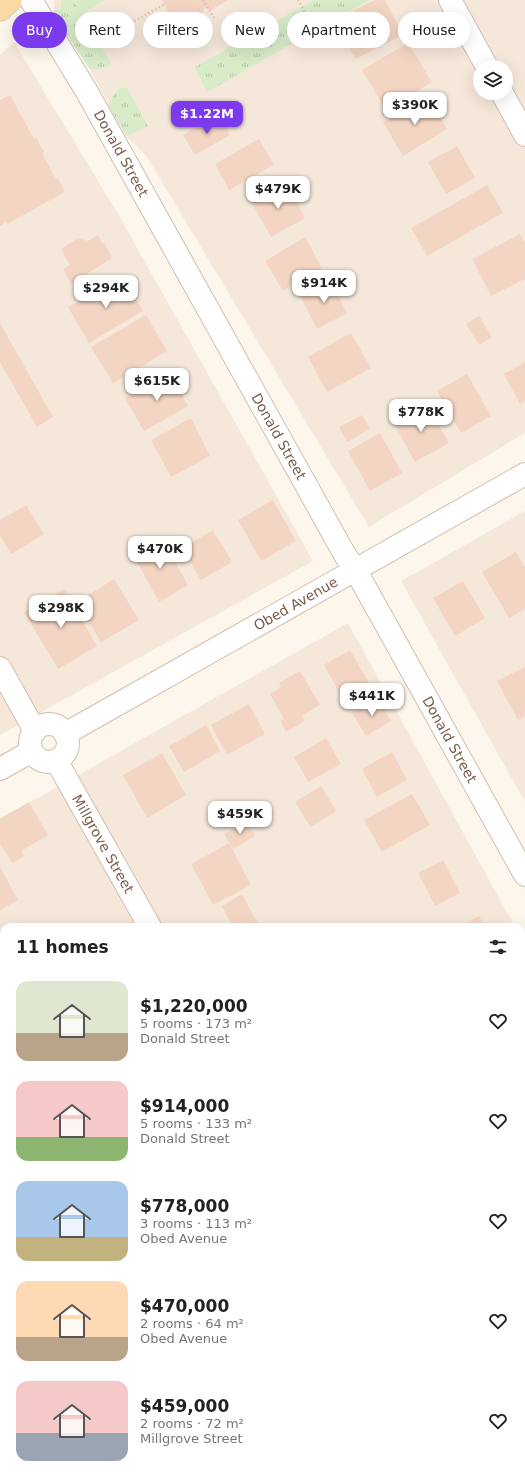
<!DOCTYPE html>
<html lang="en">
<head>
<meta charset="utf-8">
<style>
  :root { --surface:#fff; --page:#f2f2f2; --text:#222; --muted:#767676; --accent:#7c3aed }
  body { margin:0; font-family:"DejaVu Sans",sans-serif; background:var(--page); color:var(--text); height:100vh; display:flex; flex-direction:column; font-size:15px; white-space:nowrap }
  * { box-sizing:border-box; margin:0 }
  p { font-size:13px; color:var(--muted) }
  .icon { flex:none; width:22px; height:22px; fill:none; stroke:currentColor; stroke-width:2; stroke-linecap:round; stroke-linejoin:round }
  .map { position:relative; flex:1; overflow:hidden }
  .details { position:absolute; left:0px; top:923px; width:525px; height:556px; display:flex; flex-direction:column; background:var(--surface); border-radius:12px 12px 0 0; box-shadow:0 4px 16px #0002 }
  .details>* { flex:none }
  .hud { position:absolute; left:12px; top:12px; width:501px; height:36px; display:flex; gap:8px }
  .controls { position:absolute; left:473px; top:60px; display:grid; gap:8px }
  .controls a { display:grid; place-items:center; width:40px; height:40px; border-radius:50%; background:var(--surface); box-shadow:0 4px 16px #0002; font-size:20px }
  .price { position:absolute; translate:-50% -34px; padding:0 9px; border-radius:8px; background:#fff; color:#222; font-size:13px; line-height:26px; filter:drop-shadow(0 1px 2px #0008) }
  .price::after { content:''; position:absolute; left:50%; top:24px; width:12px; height:9px; margin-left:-6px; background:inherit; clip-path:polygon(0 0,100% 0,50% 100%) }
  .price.current { background:var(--accent); color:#fff }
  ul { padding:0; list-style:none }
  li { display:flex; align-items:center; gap:12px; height:100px; padding:0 16px }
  li span { display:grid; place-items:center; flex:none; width:112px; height:80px; border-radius:12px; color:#555 }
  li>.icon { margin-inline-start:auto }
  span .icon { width:48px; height:48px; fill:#fffc; stroke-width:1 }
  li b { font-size:17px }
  h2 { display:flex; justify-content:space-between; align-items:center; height:48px; padding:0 16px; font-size:17px }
  .pill { padding:0 14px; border-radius:18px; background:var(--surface); box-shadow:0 4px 16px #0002; font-size:14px; line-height:36px }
  .pill.current { background:var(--accent); color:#fff }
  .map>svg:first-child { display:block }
  .residential { fill:#f5e8da; fill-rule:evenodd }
  .grass { fill:url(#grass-tufts) }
  .garden { fill:#d8ecc9 }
  .building { fill:#f3d5c3 }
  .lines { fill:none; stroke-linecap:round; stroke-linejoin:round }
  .minor-casing { stroke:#d1beb0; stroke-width:24 }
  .major-casing { stroke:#dad1cd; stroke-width:24 }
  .path { stroke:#d9b8a5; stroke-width:2.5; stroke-dasharray:1 3; stroke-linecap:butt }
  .minor { stroke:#fff; stroke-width:22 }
  .major { stroke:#fbd9a5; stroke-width:22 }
  .labels { text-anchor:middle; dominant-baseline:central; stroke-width:3; stroke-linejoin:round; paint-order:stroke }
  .street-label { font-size:14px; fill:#7a5c4d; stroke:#fffaf3 }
</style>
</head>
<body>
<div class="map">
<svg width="525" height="1479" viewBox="0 0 525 1479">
  <defs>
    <pattern id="grass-tufts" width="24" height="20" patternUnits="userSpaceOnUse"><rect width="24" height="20" fill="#d8ecc9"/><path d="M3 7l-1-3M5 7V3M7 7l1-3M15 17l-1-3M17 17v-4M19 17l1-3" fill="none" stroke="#b4c2a5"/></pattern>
  </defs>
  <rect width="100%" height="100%" fill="#fdf6ec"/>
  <path class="residential" d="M54,0H525V433L369,527L147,157L126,136L89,68L56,18L54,11ZM480,67H506V93H480Z
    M14,42L118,214L313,561L0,735V55Z
    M525,511V802L401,581Z
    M348,623L515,927H4V1475H521V937L525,944V1479H0V818L41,796Z"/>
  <path class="grass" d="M61,0H74L112,65L99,70L89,68L56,18L54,11L61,9Z
    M314,0H369L207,92L195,67Z
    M121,88H127L148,126L136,132L126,136L108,105L115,93Z"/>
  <path class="garden" d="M74,0H105L82,14Z"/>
  <path class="building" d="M162,0H228L211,10L204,7L203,15L182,26L175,23Z
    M375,0H385L403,35L355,59L335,20Z
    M408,43L432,82L386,110L362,70Z
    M10,95L34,139L36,138L44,152L42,153L56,179L58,178L65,192L7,224L6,222L0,226V100Z
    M427,95L447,129L403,156L383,122Z
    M219,115L230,135L195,155L183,135Z
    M259,139L274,165L229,190L215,164Z
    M457,146L475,178L446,194L428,162Z
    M286,182L305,218L271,237L251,202Z
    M487,185L503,213L427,256L411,228Z
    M520,234L525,243V279L491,296L472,259Z
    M98,235L102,244L104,242L112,258L71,284L63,269L70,265L61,249L78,238L88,241Z
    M305,237L322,268L283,291L265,261Z
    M123,276L143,311L89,343L68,307Z
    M330,280L347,313L317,329L300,296Z
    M146,315L167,351L113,383L91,347Z
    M479,316L492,337L479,345L466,324Z
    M0,323L53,417L37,427L0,362Z
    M351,333L371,368L327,392L308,357Z
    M525,362V401L520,404L504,374Z
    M169,372L188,406L144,431L125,398Z
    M467,374L491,416L461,433L437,391Z
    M426,403L449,443L415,462L393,422Z
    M362,415L370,429L347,442L339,427Z
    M191,418L210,456L171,477L151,440Z
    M380,433L402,473L370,491L348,451Z
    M273,500L296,541L261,561L238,520Z
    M26,505L44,534L11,554L0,535V520Z
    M213,530L232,562L201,580L182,548Z
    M162,539L188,585L159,602L133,555Z
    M516,552L525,568V609L509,618L482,572Z
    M114,579L139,620L101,642L77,602Z
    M463,581L485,618L455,636L433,598Z
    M64,589L97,646L58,669L24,612Z
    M350,650L374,692L347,707L324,665Z
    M525,667V716L518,720L497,681Z
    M300,671L320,705L302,716L305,721L286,732L280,721L284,719L270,694L281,687L279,683Z
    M377,697L391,721L366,736L352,713Z
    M249,704L265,734L227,755L211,725Z
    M206,725L220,751L184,772L169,746Z
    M326,738L341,764L308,782L294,757Z
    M392,752L407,780L377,797L362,769Z
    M162,753L186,795L147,818L123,775Z
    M321,786L336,811L310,827L295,802Z
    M412,794L430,825L382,852L364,820Z
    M29,802L48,835L21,851L24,856L12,863L0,844V819Z
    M247,822L255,836L233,849L224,834Z
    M229,843L251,885L213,905L191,864Z
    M443,860L460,893L435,906L418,873Z
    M0,867L18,900L0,910Z
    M242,894L260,927H233L222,906Z
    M479,916L485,927H459Z
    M521,991L525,998V1011L521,1014Z
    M525,1044V1074L521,1067V1047Z
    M0,1097L4,1104V1133L0,1135Z
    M4,1151V1181L0,1173V1153Z
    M521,1415L525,1423V1458L521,1460Z
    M4,1461V1475H17L19,1479H0V1463Z
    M212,1475H218L221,1479H205Z
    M348,1475H385L387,1479H350Z"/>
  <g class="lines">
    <defs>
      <g id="minor">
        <path id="s1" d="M31,0L87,92L345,555L355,569L525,875"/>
        <path d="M450,0L487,67"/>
        <path d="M502,93L525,135"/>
        <path d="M0,668L35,731"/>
        <circle cx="49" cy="743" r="19"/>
        <path id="s2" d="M65,734L525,474"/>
        <path id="s3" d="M56,760L150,927"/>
        <path d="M0,769L32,751"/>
        <path d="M0,1310L4,1317"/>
        <path d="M94,1475L96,1479"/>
        <path d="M458,1475L461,1479"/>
      </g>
      <path id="major" d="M0,10L11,0"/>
    </defs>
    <use href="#minor" class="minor-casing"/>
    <use href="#major" class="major-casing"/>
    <path class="path" d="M203,0L215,19
      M298,0L306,14
      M131,23L165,4"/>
    <use href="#minor" class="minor"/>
    <use href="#major" class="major"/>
  </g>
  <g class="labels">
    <g class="street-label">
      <text stroke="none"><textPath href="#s1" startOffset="178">Donald Street</textPath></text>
      <text stroke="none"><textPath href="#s1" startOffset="502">Donald Street</textPath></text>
      <text stroke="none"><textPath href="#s2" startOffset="265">Obed Avenue</textPath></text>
      <text stroke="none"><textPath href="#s1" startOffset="850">Donald Street</textPath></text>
      <text stroke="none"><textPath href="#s3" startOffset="96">Millgrove Street</textPath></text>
    </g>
  </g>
</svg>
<div class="controls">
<a><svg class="icon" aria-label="layers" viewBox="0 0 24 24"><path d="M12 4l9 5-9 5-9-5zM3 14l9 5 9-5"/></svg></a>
</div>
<b class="price" style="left:415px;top:126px">$390K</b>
<b class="price current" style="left:207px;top:135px">$1.22M</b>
<b class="price" style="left:278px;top:210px">$479K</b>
<b class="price" style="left:324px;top:304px">$914K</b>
<b class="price" style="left:106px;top:309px">$294K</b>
<b class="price" style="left:157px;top:402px">$615K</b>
<b class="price" style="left:421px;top:433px">$778K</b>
<b class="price" style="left:160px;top:570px">$470K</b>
<b class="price" style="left:61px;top:629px">$298K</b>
<b class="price" style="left:372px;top:717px">$441K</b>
<b class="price" style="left:240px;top:835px">$459K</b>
<div class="hud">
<a class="pill current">Buy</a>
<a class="pill">Rent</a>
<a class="pill">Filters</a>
<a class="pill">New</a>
<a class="pill">Apartment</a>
<a class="pill">House</a>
</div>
<section class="details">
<h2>11 homes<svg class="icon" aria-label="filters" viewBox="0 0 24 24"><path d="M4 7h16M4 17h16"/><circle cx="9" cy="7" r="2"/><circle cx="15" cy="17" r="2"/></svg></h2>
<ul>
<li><span style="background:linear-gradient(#dfe7d0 65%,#b9a48a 0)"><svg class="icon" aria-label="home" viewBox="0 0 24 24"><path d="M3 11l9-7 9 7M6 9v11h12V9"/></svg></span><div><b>$1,220,000</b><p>5 rooms · 173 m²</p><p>Donald Street</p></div><svg class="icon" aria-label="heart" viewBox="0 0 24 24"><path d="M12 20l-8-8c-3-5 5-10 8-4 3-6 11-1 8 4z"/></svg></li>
<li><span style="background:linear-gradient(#f6c9c9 70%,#8fb573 0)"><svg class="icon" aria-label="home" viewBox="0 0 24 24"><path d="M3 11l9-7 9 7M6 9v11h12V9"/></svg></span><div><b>$914,000</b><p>5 rooms · 133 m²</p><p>Donald Street</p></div><svg class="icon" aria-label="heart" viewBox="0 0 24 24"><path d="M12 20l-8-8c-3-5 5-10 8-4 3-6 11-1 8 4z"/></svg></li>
<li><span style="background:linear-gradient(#a9c7e8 70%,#c2b280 0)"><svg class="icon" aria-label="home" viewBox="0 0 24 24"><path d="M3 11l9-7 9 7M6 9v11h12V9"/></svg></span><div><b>$778,000</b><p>3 rooms · 113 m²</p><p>Obed Avenue</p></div><svg class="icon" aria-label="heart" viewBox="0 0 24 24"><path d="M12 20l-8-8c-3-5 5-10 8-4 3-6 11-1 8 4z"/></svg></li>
<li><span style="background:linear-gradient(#ffd9b3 70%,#b9a48a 0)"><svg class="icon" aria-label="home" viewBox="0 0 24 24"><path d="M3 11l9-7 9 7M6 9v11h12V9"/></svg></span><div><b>$470,000</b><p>2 rooms · 64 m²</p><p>Obed Avenue</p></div><svg class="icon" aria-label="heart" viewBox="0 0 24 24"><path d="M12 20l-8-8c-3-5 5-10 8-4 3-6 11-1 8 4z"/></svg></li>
<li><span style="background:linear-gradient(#f6c9c9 65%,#9aa5b1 0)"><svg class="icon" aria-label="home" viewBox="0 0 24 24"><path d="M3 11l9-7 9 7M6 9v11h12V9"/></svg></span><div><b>$459,000</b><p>2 rooms · 72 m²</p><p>Millgrove Street</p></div><svg class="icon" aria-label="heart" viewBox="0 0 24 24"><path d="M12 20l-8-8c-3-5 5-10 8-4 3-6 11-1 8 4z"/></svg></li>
</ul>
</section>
</div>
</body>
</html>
